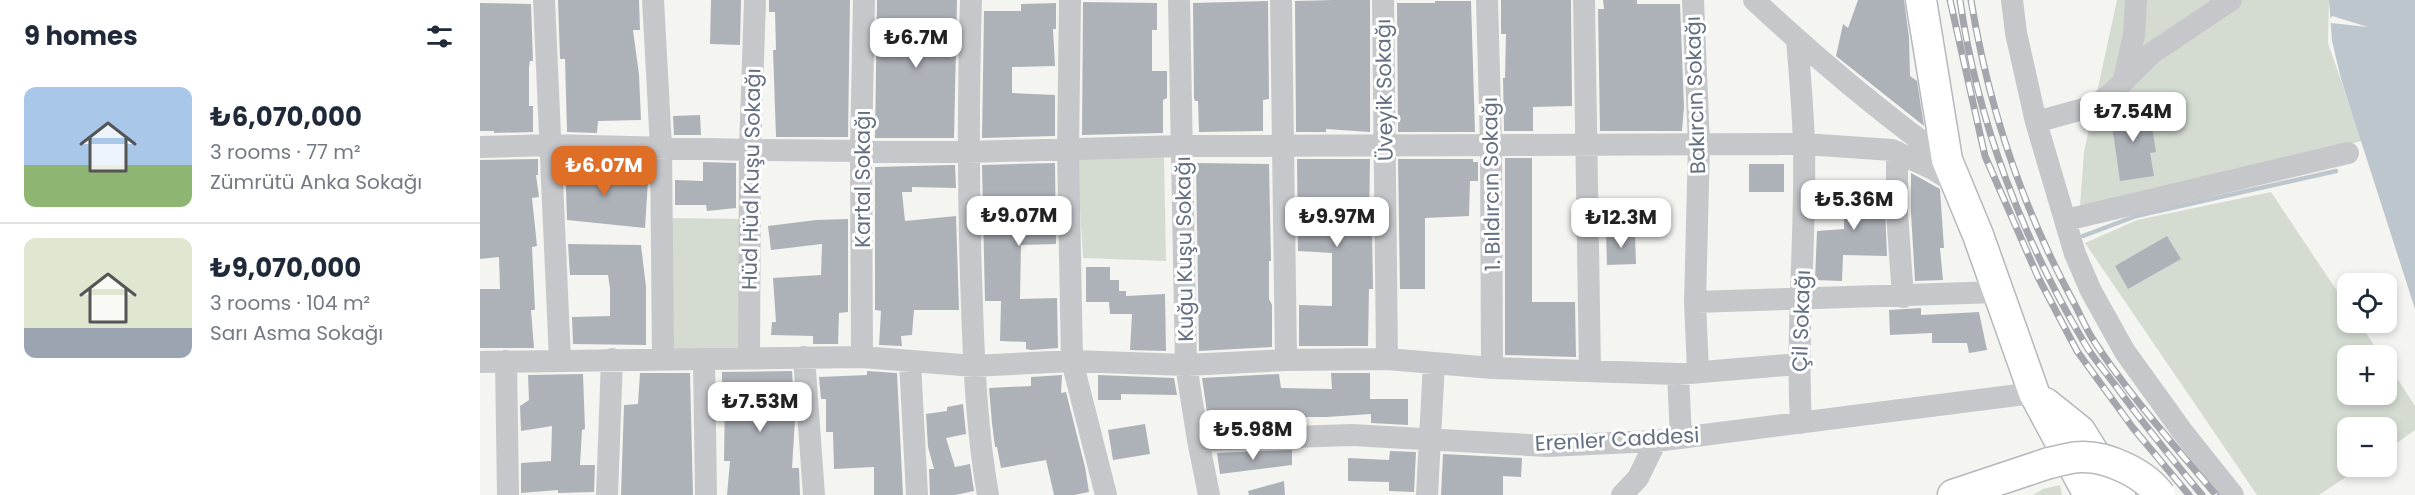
<!DOCTYPE html>
<html lang="en">
<head>
<meta charset="utf-8">
<style>
  :root { --surface:#fff; --page:#f2f2f3; --text:#1f2937; --muted:#747a83; --line:#e0e1e3; --accent:#df6e27 }
  body { margin:0; font-family:Poppins,sans-serif; background:var(--page); color:var(--text); height:100vh; display:flex; flex-direction:column; font-size:22px; white-space:nowrap }
  * { box-sizing:border-box; margin:0 }
  p { font-size:20px; color:var(--muted) }
  .icon { flex:none; width:33px; height:33px; fill:none; stroke:currentColor; stroke-width:2; stroke-linecap:round; stroke-linejoin:round }
  .map { position:relative; flex:1; overflow:hidden }
  .side { display:flex; flex-direction:column; background:var(--surface); width:480px }
  .side>* { flex:none }
  .fabs { position:absolute; left:1857px; top:273px; display:grid; gap:12px }
  .fabs a { display:grid; place-items:center; width:60px; height:60px; border-radius:12px; background:var(--surface); box-shadow:0 3px 9px #0003; font-size:30px }
  .price { position:absolute; translate:-50% -51px; padding:0 14px; border-radius:12px; background:#fff; color:#222; font-size:20px; line-height:39px; filter:drop-shadow(0 2px 3px #0008) }
  .price::after { content:''; position:absolute; left:50%; top:36px; width:18px; height:14px; margin-left:-9px; background:inherit; clip-path:polygon(0 0,100% 0,50% 100%) }
  .price.active { background:var(--accent); color:#fff }
  ul { padding:0; list-style:none }
  li { display:flex; align-items:center; gap:18px; height:150px; padding:0 24px }
  li+li { border-top:2px solid var(--line) }
  li span { display:grid; place-items:center; flex:none; width:168px; height:120px; border-radius:12px; color:#555 }
  li>.icon { margin-inline-start:auto }
  span .icon { width:72px; height:72px; fill:#fffc; stroke-width:1 }
  li b { font-size:26px }
  h2 { display:flex; justify-content:space-between; align-items:center; height:72px; padding:0 24px; font-size:26px }
  main { display:flex; flex:1; min-height:0 }
  .map>svg:first-child { display:block }
  .green { fill:#d4dcd2 }
  .water { fill:#bdc6cc }
  .pier { fill:#f4f5f1 }
  .lines { fill:none; stroke-linecap:round; stroke-linejoin:round }
  .stream { stroke:#bdc6cc; stroke-width:4.5 }
  .building { fill:#adb2b9 }
  .major-casing { stroke:#b5b8bc; stroke-width:33 }
  .minor { stroke:#c5c7cb; stroke-width:22 }
  .major { stroke:#fff; stroke-width:30 }
  .rail-casing { stroke:#a3a7ad; stroke-width:7 }
  .rail { stroke:#fff; stroke-width:4.5; stroke-dasharray:14; stroke-linecap:butt }
  .major-bridge-casing { stroke:#b5b8bc; stroke-width:33; stroke-linecap:butt }
  .major-bridge { stroke:#fff; stroke-width:30 }
  .labels { text-anchor:middle; dominant-baseline:central; stroke-width:6; stroke-linejoin:round; paint-order:stroke }
  .street-label { font-size:21px; fill:#647081; stroke:#fff }
</style>
</head>
<body>
<main>
<section class="side">
<h2>9 homes<svg class="icon" aria-label="filters" viewBox="0 0 24 24"><path d="M4 7h16M4 17h16"/><circle cx="9" cy="7" r="2"/><circle cx="15" cy="17" r="2"/></svg></h2>
<ul>
<li><span style="background:linear-gradient(#a9c7e8 65%,#8fb573 0)"><svg class="icon" aria-label="home" viewBox="0 0 24 24"><path d="M3 11l9-7 9 7M6 9v11h12V9"/></svg></span><div><b>₺6,070,000</b><p>3 rooms · 77 m²</p><p>Zümrütü Anka Sokağı</p></div></li>
<li><span style="background:linear-gradient(#dfe7d0 75%,#9aa5b1 0)"><svg class="icon" aria-label="home" viewBox="0 0 24 24"><path d="M3 11l9-7 9 7M6 9v11h12V9"/></svg></span><div><b>₺9,070,000</b><p>3 rooms · 104 m²</p><p>Sarı Asma Sokağı</p></div></li>
</ul>
</section>
<div class="map">
<svg width="1935" height="495" viewBox="0 0 1935 495">
  <rect width="100%" height="100%" fill="#f4f5f1"/>
  <path class="green" d="M1637,0H1849L1848,43L1882,141L1600,206L1604,152Z
    M684,155L686,261L603,258L597,158Z
    M1791,192L1867,306L1868,322L1879,323L1901,355L1868,356V394H1906L1907,363L1935,406V430L1907,450L1906,428H1868V466L1881,467L1839,495H1777L1605,243L1657,220Z
    M185,218L267,219L266,354L186,355Z
    M1580,485L1582,495H1553L1563,489Z"/>
  <path class="water" d="M1849,0H1935V309L1861,79L1852,41Z"/>
  <path class="pier" d="M1852,16L1888,27L1851,23L1849,18H1851Z"/>
  <g class="lines">
    <path class="stream" d="M1603,236L1656,216L1856,171"/>
  </g>
  <path class="building" d="M78,0H159L160,30H153L159,75L161,120L118,121L117,133L87,132L85,59H80Z
    M231,0H261L260,45L230,44Z
    M289,0H370L368,137H296L293,50H296L295,12H289Z
    M397,0H477L474,138H395Z
    M854,0H890V132L846,129V132H816L815,1Z
    M1021,0H1091L1092,106L1053,107V131H1024L1023,78H1025L1026,34H1021Z
    M1123,0H1157V4H1200L1204,107L1202,131H1120L1118,9H1124Z
    M1378,0H1424L1429,37L1430,76L1437,81L1444,126L1356,56L1363,24L1368,28Z
    M788,1L789,99L783,100V131L719,132L718,101H715L714,98L713,3Z
    M955,1H991L995,132H918L917,3H955Z
    M603,2L677,3V30H672V71H687V98L683,100V133L602,135Z
    M0,3L51,4L53,61H50L49,67V106H53V132L14,133V131H0Z
    M576,3V29H573L575,66L532,67V93L575,95V136L502,138L504,11H541V4Z
    M1664,105L1667,128L1672,127L1676,152L1670,153L1674,176L1640,181L1630,111Z
    M220,115L221,135H194L193,116Z
    M1025,158H1052V302H1095L1096,357L1025,355Z
    M58,159V175H56L59,197L52,198L57,246L52,247L55,310H51L54,348H0V289H20L19,257L0,259V160Z
    M85,159L118,160L119,179L168,180L165,228L87,220Z
    M817,159H890L889,225H892L893,289H889L888,346H819V305L852,306V253L818,251Z
    M918,159H993V162H998V181H990L989,216L945,218V289H920Z
    M223,162L256,163V208L227,211L226,205H195V180L223,181Z
    M575,163L576,244L541,245L540,299L577,298L578,348L551,350L546,349V342L520,341L521,301H505L502,165Z
    M716,163L789,164L791,261H789V299L792,305V347L719,351Z
    M1269,164H1304V192H1269Z
    M471,165H475L476,188L432,187V192H422L425,221L476,216L479,310H434L432,335L421,336L422,346L399,345L401,311L395,310V167Z
    M1431,173L1460,189L1464,248H1460L1463,280L1435,281L1431,213Z
    M1364,183H1404L1407,256L1363,255L1362,281L1335,280L1337,231L1364,229Z
    M368,219V312L359,313L358,344H333V336L291,335L292,322H296L293,278L341,275L342,244L291,250L288,226L336,220Z
    M1155,233L1156,264L1127,265L1126,234Z
    M1687,236L1701,259L1648,289L1635,266Z
    M88,244L161,245L166,287V345L93,344L92,317L130,316V289L128,275H90Z
    M606,267H630V280H639V291H646V296L685,294L686,351L650,350L652,314H630L629,302H606Z
    M1441,308V315L1499,312L1507,350L1489,353L1487,343H1452V333L1410,335L1409,310Z
    M312,371L315,420L312,468H319L320,495H247L250,461H244L245,392H242V372Z
    M387,371L417,373L423,495H394V467L354,469L353,432H346V399H341L339,377L387,375Z
    M160,373H210L213,495H141L144,405L158,404Z
    M851,373H890V399H928V425L891,423V414L847,417H803V424L729,426L722,378L799,374L801,388L852,389Z
    M103,374L105,429L102,430L100,465H115L114,492L78,493V490L41,493V463L71,461L72,426L41,431L40,406L49,400L48,375Z
    M582,375L581,393L586,392L605,467L609,492L594,495H574L566,460L521,468L517,447H515L512,423L509,388L551,386V377Z
    M618,375L694,378L697,395L641,394V400H618Z
    M483,404L486,434L466,438L475,467L490,464L494,491L475,495H450L449,469H454L448,447L446,414L467,411V407Z
    M665,424L670,454L633,460L628,430Z
    M812,450V465L740,474L737,453Z
    M910,451L936,452L934,492L909,491V482L868,481V458L909,460Z
    M963,454L1042,458L1041,477L1023,476V495H961Z
    M804,481L805,495H769L768,491Z"/>
  <g class="lines">
    <defs>
      <path id="major" d="M1441,0L1467,160L1498,235L1554,393L1609,495
        M1565,403L1600,431L1640,495
        M1473,495L1569,463"/>
    </defs>
    <use href="#major" class="major-casing"/>
    <path class="minor" d="M64,0L80,360
      M173,0L181,147L183,358
      M491,0C488,102 488,203 492,305C494,368 497,432 508,495
      M590,0L588,150L592,361L626,495
      M699,0L706,365L718,440L729,495
      M801,0L806,360
      M903,0L907,359
      M1007,0L1011,145L1012,368
      M1104,0L1110,371
      M1213,0L1219,145L1215,302L1218,371
      M1274,0C1335,57 1399,111 1467,160
      M1532,0L1536,33L1556,122L1595,254L1611,291L1645,352L1702,431L1753,495
      M1317,40C1320,75 1323,110 1324,145C1326,238 1316,330 1321,423
      M1644,80L1654,35L1656,0
      M1556,122L1614,106L1633,92L1672,53L1751,0
      M0,147L70,145L270,150L487,152L702,146L1324,144L1412,150L1453,169L1478,185
      M1417,152V213L1423,297
      M1586,220L1868,153
      M1215,302L1518,292
      M324,357L334,495
      M382,357L381,150L384,0
      M269,358L270,150L275,0
      M224,360L226,495
      M26,361L28,495
      M0,362L382,357L494,366L592,361L706,365L806,360L907,359L1012,368L1198,374L1318,364
      M430,362L437,495
      M1198,374L1201,438
      M718,440L872,435L1067,446L1176,441L1554,393
      M127,495L132,359
      M947,495L954,363
      M1142,495L1158,478L1176,441"/>
    <use href="#major" class="major"/>
    <defs>
      <path id="rail" d="M1470,0L1505,156L1558,277L1597,351L1653,428L1709,495
        M1480,0C1497,121 1543,240 1605,344C1613,358 1625,371 1635,385C1663,423 1692,459 1722,495
        M1491,0C1508,105 1542,207 1593,301C1600,314 1606,329 1614,341C1649,395 1695,446 1736,495"/>
    </defs>
    <use href="#rail" class="rail-casing"/>
    <use href="#rail" class="rail"/>
    <defs>
      <path id="major-bridge" d="M1569,463C1579,461 1591,457 1601,457C1628,456 1665,474 1680,495"/>
    </defs>
    <use href="#major-bridge" class="major-bridge-casing"/>
    <use href="#major-bridge" class="major-bridge"/>
  </g>
  <g class="labels">
    <g class="street-label">
      <text transform="translate(904 90) rotate(-91)">Üveyik Sokağı</text>
      <text transform="translate(1215 95) rotate(-92)">Bakırcın Sokağı</text>
      <text transform="translate(271 179) rotate(-89)">Hüd Hüd Kuşu Sokağı</text>
      <text transform="translate(382 179) rotate(-90)">Kartal Sokağı</text>
      <text transform="translate(1011 184) rotate(-91)">1. Bıldırcın Sokağı</text>
      <text transform="translate(704 249) rotate(-91)">Kuğu Kuşu Sokağı</text>
      <text transform="translate(1321 321) rotate(-88)">Çil Sokağı</text>
      <text transform="translate(1137 439) rotate(-3)">Erenler Caddesi</text>
    </g>
  </g>
</svg>
<div class="fabs">
<a><svg class="icon" aria-label="locate" viewBox="0 0 24 24"><circle cx="12" cy="12" r="6"/><path d="M12 2v4M12 18v4M2 12h4M18 12h4"/></svg></a>
<a>+</a>
<a>−</a>
</div>
<b class="price" style="left:436px;top:69px">₺6.7M</b>
<b class="price" style="left:1653px;top:143px">₺7.54M</b>
<b class="price active" style="left:124px;top:197px">₺6.07M</b>
<b class="price" style="left:1374px;top:231px">₺5.36M</b>
<b class="price" style="left:539px;top:247px">₺9.07M</b>
<b class="price" style="left:857px;top:248px">₺9.97M</b>
<b class="price" style="left:1141px;top:249px">₺12.3M</b>
<b class="price" style="left:280px;top:433px">₺7.53M</b>
<b class="price" style="left:773px;top:461px">₺5.98M</b>
</div>
</main>
</body>
</html>
